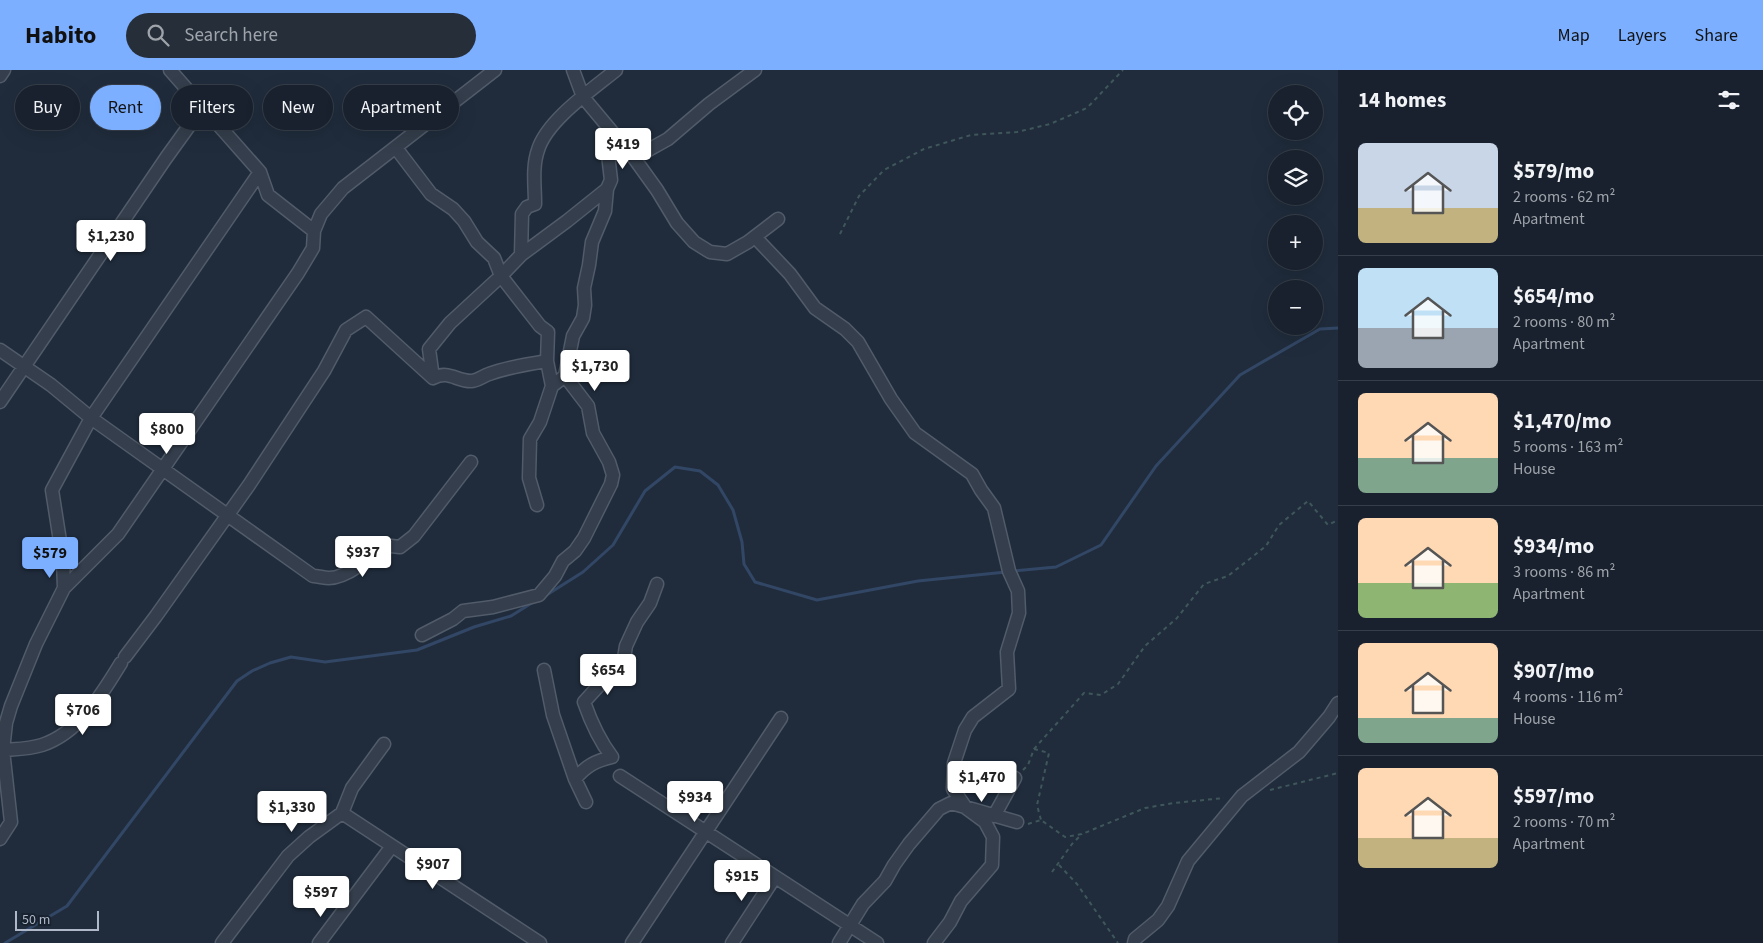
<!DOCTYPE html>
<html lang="en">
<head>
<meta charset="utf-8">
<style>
  :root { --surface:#18212d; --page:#252e39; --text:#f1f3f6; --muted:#9fa3aa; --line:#363e49; --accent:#7cafff }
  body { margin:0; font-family:"Source Sans 3",sans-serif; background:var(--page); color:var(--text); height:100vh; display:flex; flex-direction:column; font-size:19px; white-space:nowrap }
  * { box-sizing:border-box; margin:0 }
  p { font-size:16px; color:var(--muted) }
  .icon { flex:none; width:28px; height:28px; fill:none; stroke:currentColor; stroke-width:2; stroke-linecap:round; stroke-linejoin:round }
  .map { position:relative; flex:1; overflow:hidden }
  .panel { display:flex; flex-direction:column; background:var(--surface); width:425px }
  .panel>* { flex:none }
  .guide { position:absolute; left:15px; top:15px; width:475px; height:45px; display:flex; gap:10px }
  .controls { position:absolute; left:1268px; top:15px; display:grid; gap:10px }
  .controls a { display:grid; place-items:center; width:55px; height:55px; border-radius:50%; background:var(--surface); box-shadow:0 5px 20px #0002,0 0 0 1px var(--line); font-size:25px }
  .scale { position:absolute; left:15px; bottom:12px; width:84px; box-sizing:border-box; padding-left:5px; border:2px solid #aeb8c8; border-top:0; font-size:14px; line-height:18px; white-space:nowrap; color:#aeb8c8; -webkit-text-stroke:4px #192330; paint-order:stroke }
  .price { position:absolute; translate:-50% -42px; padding:0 11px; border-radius:5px; background:#fff; color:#222; font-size:16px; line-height:32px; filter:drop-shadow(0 1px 2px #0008) }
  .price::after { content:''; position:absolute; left:50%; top:30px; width:15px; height:11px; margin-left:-8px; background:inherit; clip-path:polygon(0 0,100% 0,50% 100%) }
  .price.selected { background:var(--accent); color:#111 }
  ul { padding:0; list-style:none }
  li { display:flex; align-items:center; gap:15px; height:125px; padding:0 20px }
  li+li { border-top:1px solid var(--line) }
  li span { display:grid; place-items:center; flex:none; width:140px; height:100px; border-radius:8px; color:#555 }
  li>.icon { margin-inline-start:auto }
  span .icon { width:60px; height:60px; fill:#fffc; stroke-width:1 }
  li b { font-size:21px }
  h2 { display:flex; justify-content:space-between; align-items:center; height:60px; padding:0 20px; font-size:21px }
  .tag { padding:0 18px; border-radius:22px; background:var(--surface); box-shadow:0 5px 20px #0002,0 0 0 1px var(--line); font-size:18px; line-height:45px }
  .tag.selected { background:var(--accent); color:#111 }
  header { display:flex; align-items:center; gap:30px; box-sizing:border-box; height:70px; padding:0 25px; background:var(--accent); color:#111 }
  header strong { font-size:24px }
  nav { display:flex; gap:28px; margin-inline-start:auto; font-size:18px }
  .search { width:350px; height:45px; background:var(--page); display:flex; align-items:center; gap:12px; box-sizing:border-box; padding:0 18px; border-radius:28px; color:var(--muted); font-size:19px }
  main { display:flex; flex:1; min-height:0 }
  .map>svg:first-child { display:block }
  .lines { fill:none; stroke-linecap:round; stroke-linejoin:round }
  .stream { stroke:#324765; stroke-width:3 }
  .street-casing { stroke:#515b69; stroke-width:15 }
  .path { stroke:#3f575a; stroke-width:2; stroke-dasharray:4 4; stroke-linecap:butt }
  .street { stroke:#343e4c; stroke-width:12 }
</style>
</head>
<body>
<header>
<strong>Habito</strong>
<div class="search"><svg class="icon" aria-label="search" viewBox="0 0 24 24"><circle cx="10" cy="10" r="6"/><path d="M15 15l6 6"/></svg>Search here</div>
<nav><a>Map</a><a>Layers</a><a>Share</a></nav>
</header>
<main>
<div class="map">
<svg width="1338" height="873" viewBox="0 0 1338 873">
  <rect width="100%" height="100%" fill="#202c3c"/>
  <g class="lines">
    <path class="stream" d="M1012,501L1056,497L1101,475L1156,396L1240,305L1320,259L1338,258
      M545,526L583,502L613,475L645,421L675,397L700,401L718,415L733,440L742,472L744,494L755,512L817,530L918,511L1006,502
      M5,873L67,836L237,611L252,601L270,593L291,587L325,592L417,580L474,557L511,546L535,531"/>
    <defs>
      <path id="street" d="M170,0L260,102L268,125L314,161
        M573,0L583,27L634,88L657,120L677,153L694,172L710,182L727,184L748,172L778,149
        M0,6L4,0
        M396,78L431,124L453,139L464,151L477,172L494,188L501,206L450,253L429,279L433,308
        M634,88L668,69L709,34L755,0
        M260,102L91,348L313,506C318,506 324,508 329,508C346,508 372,488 382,475L400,477L414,466L471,392
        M755,167L790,204L815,238L845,259L858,272L891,329L915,363L972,404L981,420L994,438L1009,501L1018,521L1019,543L1007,582L1009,619L973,647L965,660L954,693L953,719L966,738L985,752L993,767L992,795L961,831L950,852L934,873
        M521,185L522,144L527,137L535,134C535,116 532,97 538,80C547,50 593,19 616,0
        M0,280L51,315L91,348L52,420L63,490L64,518L36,574L11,636L6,653L3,680L11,752L0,769
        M547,291L552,316
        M0,332L166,88L202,38
        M537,435L529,408L530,369L540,352L552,316L565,306
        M64,518L118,464L298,203L313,178L314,161L321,144L343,118L495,0
        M422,565L453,549L463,541L493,537L539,525L555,506L563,491L575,481L584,468L611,414L613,405L609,392L593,363L588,336L565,306L573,266L583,248L585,235L584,218L589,195L592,172L605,141L607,119L611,110L607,76L616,67
        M125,587L156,546L249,415L324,301L346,260L366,247L433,308C449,300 456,311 471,311C477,311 483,306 489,304C508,297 528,294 547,291L548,262L540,256L501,206L521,185L567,151L607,119
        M544,600L553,645L575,709L586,732
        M0,683L3,680C16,679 30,679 42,675C79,663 102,624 121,593
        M620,706L877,873
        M575,709C586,696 595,691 612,687C599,670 591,652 584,632L624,588L626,576L637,552L650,533L657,514
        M342,743L540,873
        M994,746L1015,708
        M222,873L288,786L309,767L342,743L352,718L384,674
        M319,873L392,776
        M632,873L781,648
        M732,873L775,807
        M839,873L863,834L885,811L894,795L909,774L939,739L951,733L1017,752
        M1134,873L1135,869L1158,850L1168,836L1188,791L1242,726L1299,682L1329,647L1338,633"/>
    </defs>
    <use href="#street" class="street-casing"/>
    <path class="path" d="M840,164L859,126L884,100L924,79L971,65L1017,62L1050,54L1087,38L1123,0
      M1034,679L1049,683L1037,735L1041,750
      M1023,700L1028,695L1034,679L1084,623L1101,625L1118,614L1145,576L1177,548L1204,514L1228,506L1266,476L1279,455L1308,431L1328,455L1338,450
      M1270,720L1338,703
      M1028,754L1041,750L1065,767L1082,764L1145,738L1174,733L1224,728
      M1059,795L1077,814L1118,873
      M1052,802L1072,774L1082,764"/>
    <use href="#street" class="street"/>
  </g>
</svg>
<div class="controls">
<a><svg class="icon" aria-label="locate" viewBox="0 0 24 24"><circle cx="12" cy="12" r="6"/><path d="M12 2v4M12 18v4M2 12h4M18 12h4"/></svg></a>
<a><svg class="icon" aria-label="layers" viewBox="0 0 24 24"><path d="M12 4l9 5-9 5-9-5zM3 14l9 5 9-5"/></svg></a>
<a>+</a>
<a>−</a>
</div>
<div class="scale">50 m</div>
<b class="price" style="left:623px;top:100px">$419</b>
<b class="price" style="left:111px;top:192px">$1,230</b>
<b class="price" style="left:595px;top:322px">$1,730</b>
<b class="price" style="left:167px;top:385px">$800</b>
<b class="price" style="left:363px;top:508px">$937</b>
<b class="price selected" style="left:50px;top:509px">$579</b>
<b class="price" style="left:608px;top:626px">$654</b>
<b class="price" style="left:83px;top:666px">$706</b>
<b class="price" style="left:982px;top:733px">$1,470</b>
<b class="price" style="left:695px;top:753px">$934</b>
<b class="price" style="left:292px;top:763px">$1,330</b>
<b class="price" style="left:433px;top:820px">$907</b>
<b class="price" style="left:742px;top:832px">$915</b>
<b class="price" style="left:321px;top:848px">$597</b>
<div class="guide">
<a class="tag">Buy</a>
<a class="tag selected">Rent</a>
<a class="tag">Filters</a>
<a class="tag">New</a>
<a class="tag">Apartment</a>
</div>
</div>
<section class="panel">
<h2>14 homes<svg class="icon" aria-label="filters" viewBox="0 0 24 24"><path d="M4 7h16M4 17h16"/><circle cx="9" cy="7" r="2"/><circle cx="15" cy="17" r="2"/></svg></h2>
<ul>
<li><span style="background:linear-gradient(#c9d6e8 65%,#c2b280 0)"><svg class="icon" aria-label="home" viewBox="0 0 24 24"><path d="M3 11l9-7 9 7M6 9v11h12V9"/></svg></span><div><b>$579/mo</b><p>2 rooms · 62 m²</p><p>Apartment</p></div></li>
<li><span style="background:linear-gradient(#bfe0f5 60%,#9aa5b1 0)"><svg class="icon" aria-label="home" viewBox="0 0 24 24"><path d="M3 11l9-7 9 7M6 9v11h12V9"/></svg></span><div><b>$654/mo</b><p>2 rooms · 80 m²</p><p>Apartment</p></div></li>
<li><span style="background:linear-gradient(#ffd9b3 65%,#7fa58c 0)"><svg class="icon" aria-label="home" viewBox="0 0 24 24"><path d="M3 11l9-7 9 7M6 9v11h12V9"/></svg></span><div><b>$1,470/mo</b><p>5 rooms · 163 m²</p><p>House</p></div></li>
<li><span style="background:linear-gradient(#ffd9b3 65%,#8fb573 0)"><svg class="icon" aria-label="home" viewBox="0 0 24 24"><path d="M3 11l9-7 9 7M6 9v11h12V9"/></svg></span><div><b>$934/mo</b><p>3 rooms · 86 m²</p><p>Apartment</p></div></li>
<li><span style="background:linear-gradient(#ffd9b3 75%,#7fa58c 0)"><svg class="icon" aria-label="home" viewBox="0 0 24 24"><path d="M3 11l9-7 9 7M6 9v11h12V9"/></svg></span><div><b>$907/mo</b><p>4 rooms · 116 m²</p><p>House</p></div></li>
<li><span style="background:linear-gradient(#ffd9b3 70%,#c2b280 0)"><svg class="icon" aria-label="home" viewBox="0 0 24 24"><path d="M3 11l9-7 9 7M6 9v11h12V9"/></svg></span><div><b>$597/mo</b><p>2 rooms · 70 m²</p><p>Apartment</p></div></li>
</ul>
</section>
</main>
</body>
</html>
